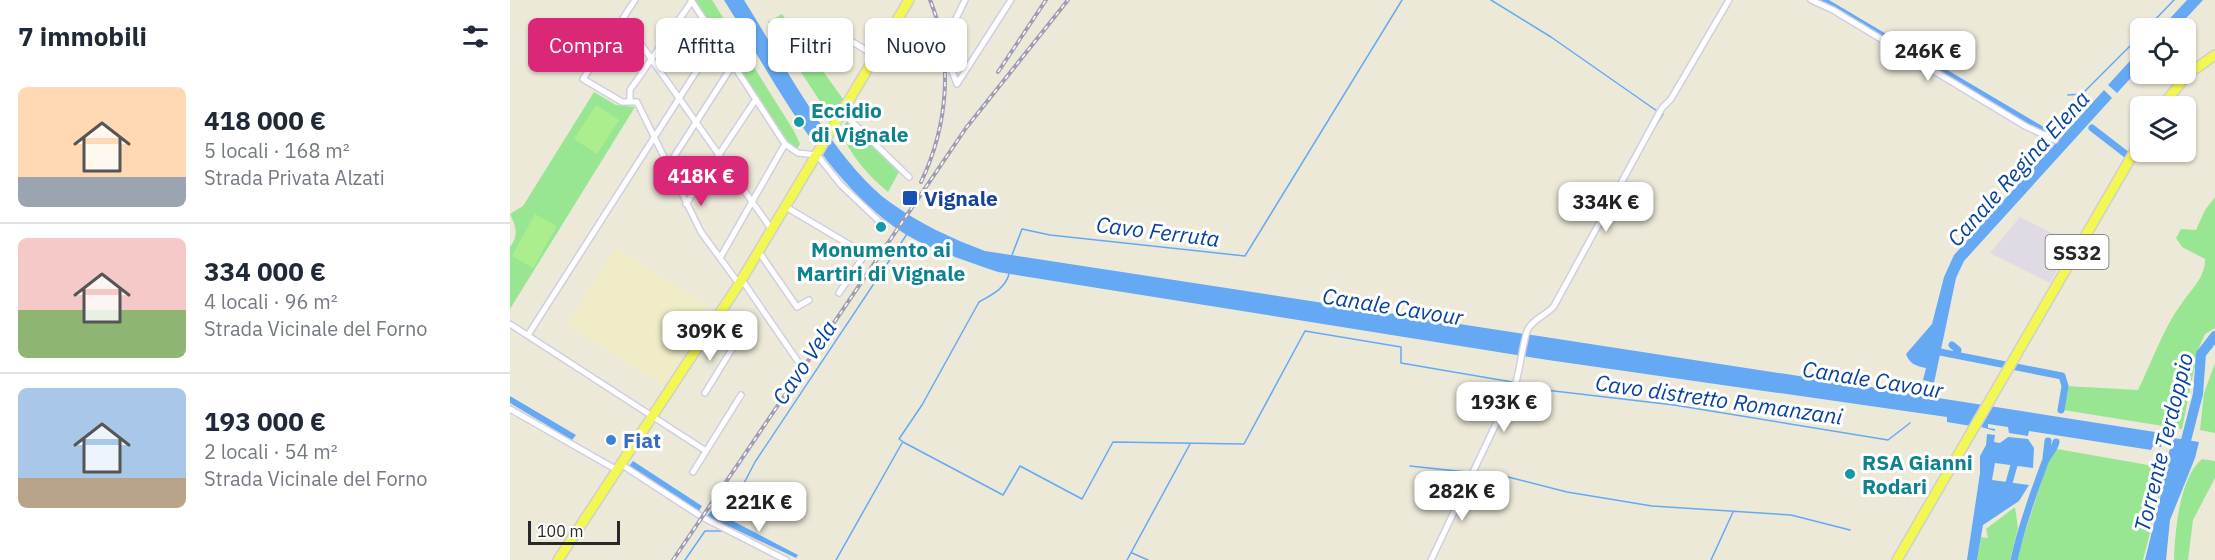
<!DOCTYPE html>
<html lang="it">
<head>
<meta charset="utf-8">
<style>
  :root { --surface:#fff; --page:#f2f2f3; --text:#1f2937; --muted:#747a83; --line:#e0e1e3; --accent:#db2777 }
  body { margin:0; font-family:"IBM Plex Sans",sans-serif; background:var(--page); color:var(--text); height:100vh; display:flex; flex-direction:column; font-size:22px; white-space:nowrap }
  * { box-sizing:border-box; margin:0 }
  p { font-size:20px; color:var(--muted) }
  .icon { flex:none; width:33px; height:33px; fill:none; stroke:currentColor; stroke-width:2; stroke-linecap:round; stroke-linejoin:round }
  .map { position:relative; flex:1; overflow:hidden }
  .side { display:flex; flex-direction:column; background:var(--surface); width:510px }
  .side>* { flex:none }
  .top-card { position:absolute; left:18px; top:18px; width:570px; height:54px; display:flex; gap:12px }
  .fabs { position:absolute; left:1620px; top:18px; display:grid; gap:12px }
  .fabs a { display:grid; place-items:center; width:66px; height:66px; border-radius:9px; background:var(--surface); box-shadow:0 2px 4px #0004; font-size:30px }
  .scale { position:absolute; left:18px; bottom:15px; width:92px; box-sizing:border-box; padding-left:6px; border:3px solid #282828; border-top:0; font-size:16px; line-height:21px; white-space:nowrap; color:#282828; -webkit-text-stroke:4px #fff; paint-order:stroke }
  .price { position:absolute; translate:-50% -51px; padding:0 14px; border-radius:12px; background:#fff; color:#222; font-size:20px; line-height:39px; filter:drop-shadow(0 2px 3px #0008) }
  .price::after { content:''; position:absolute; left:50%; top:36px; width:18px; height:14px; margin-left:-9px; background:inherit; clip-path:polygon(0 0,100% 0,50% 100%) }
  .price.current { background:var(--accent); color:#fff }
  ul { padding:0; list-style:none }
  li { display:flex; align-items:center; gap:18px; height:150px; padding:0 18px }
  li+li { border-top:2px solid var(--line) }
  li span { display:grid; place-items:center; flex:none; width:168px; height:120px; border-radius:9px; color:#555 }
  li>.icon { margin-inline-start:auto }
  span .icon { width:72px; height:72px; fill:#fffc; stroke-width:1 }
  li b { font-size:26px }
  h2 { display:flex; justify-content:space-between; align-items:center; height:72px; padding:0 18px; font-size:26px }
  .tag { padding:0 21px; border-radius:9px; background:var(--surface); box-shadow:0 2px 4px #0004; font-size:21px; line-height:54px }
  .tag.current { background:var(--accent); color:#fff }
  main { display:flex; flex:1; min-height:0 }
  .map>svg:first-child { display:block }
  .industrial { fill:#dfdae4 }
  .education { fill:#efecc7 }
  .green { fill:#99e692 }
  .pitch { fill:#abee8d }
  .water { fill:#65a9f4 }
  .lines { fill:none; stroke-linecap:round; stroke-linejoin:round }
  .stream { stroke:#65a9f4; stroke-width:1.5 }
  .canal { stroke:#65a9f4; stroke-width:7 }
  .river { stroke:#65a9f4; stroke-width:10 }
  .minor-casing { stroke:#d0cee3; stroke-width:8 }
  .primary-casing { stroke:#d0d0d0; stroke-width:12 }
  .minor { stroke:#fff; stroke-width:5 }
  .primary { stroke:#f3f752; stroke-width:9 }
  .rail-casing { stroke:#9f9cb4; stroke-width:4 }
  .rail { stroke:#fff; stroke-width:1.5; stroke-dasharray:4.5; stroke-linecap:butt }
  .culture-dot { fill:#0f9aa8; stroke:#fff; stroke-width:2 }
  .transit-dot { fill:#1a4fb4; stroke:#fff; stroke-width:2 }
  .shop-dot { fill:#3f7fe0; stroke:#fff; stroke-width:2 }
  .labels { text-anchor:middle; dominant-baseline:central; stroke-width:6; stroke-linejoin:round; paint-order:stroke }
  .shield { fill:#fff; stroke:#686868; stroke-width:1.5 }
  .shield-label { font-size:20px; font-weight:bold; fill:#282828 }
  .culture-label { font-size:21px; font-weight:bold; fill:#0d838f; stroke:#fff; text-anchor:start }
  .transit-label { font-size:21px; font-weight:bold; fill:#164399; stroke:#fff; text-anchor:start }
  .shop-label { font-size:21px; font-weight:bold; fill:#366cbe; stroke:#fff; text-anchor:start }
  .water-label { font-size:22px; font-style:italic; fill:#06429e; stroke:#fff }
</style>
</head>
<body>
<main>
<section class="side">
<h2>7 immobili<svg class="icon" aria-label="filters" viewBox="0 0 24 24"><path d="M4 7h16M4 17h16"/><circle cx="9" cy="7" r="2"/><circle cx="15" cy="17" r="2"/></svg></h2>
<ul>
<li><span style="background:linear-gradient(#ffd9b3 75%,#9aa5b1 0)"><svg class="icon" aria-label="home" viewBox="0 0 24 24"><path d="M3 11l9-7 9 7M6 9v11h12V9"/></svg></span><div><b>418 000 €</b><p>5 locali · 168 m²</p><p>Strada Privata Alzati</p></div></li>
<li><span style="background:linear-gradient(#f6c9c9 60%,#8fb573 0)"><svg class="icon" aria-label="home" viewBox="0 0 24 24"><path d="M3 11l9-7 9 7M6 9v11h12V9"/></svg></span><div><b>334 000 €</b><p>4 locali · 96 m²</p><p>Strada Vicinale del Forno</p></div></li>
<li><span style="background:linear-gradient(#a9c7e8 75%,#b9a48a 0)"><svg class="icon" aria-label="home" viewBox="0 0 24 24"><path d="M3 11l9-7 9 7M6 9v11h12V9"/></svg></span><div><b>193 000 €</b><p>2 locali · 54 m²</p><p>Strada Vicinale del Forno</p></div></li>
</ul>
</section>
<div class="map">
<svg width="1705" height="560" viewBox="0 0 1705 560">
  <rect width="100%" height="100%" fill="#ece9d9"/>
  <path class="industrial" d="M1510,217L1562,243L1540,283L1480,253Z"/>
  <path class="education" d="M106,248L203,309L154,386L57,325Z"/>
  <path class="green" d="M183,0H202L284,131L290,144L287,149L277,143Z
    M272,14L333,99L321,118L258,22Z
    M84,92L106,105L125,107L0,309V247C9,236 6,226 0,214L13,206Z
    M337,121L389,172L378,192C357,174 340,156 331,130Z
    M1705,197V328L1695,334L1688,350L1672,429L1553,410L1556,386L1628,390C1642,362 1653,328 1672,303C1682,288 1695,278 1695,259L1672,247L1666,238L1671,229L1686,230L1695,210Z
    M1705,363V433L1690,430L1694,393Z
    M1547,449L1644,466L1654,479L1633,560H1506L1538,461Z
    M1692,459L1705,461V478L1683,520L1678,560H1664C1665,532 1669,478 1692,459Z
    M1505,507L1508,528L1500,560H1467L1471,537L1478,538L1476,529Z"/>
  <path class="pitch" d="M86,105L109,120L87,154L64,139Z
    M25,214L47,226L23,268L2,256Z"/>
  <path class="water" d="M214,0H234C272,60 325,163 381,203C410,224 443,239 475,251L1386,391L1389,381L1396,383L1395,393L1411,396L1413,386L1423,388L1422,397L1645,432L1644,435L1653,437L1651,447L1643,446L1641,450L1519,431L1518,436L1499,433L1498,427L1478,424V428L1485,429V431L1471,427L1473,423L1464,421L1461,426L1437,422V417L1038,360L488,272C457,261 423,251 395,234C316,185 262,77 214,0Z
    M1677,0H1693L1667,28H1651Z
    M1630,50V68L1607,93L1598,85Z
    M1594,90L1602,98L1454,261L1446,278L1424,383L1413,380L1416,368C1405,366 1399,363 1396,354L1422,324L1434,277L1444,255Z
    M0,396L66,435L62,440L0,403Z
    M1477,434L1485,435L1484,442L1490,443L1498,437L1518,439L1524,448L1523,468L1485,463L1482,480L1519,485L1509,501L1473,525L1467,560H1457L1470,473V456L1476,445Z
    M1664,438L1689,442L1685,458L1660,520L1656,560H1635L1654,482L1653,469Z
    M123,461L192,506L189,511L119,466Z
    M202,510L288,555L286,558L197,516Z"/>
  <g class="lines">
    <path class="stream" d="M981,0L1041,37L1147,111
      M1637,28L1664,0
      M1558,95L1572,94L1630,36
      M1138,138L1153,114L1151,113
      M502,255L512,229L540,235L735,256L892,0
      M1009,387L1164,405L1378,440L1400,423
      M392,441L389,439L412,405L469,302C481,295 495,289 499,274
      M393,442L493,495L510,466L572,499L603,442L734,444L795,331L891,347V363L1002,382L1009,387L1001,399
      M900,466L994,476L1057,492L1142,506L1281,515L1340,530
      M217,516L245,462L397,234
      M622,553L638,560
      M175,560L195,531H212
      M326,560L392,443
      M617,560L680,444
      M1201,560L1223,512"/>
    <path class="canal" d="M1312,0L1532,130L1540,132L1562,111
      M1582,128L1617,155
      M1442,345L1448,350L1447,355
      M1425,351L1552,376L1555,386L1551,410
      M1536,458L1538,441
      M1497,490L1506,458
      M1504,560C1511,527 1523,494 1535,462C1538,454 1544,451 1546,442"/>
    <path class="river" d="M1673,452L1688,394L1691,354L1705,336"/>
    <defs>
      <path id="minor" d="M125,0L73,79L112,102H127L191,232L229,284
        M181,0L275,144L288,153L307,155L331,185L370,222
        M455,0L440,31L442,71L447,84L501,0
        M1301,0L1323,10L1515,126L1545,140
        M109,25L128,40L262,230
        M314,25L366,56
        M120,102V90L182,1
        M332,112L399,177
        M158,166L224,63
        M176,204L246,99
        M276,207L355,254L329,293
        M249,252L287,307L299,300
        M210,258L275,144
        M232,280L287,360
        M0,324L196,451
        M18,335L207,39
        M195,393L222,349L197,333
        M0,409L107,470
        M112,465L192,517L276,560
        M183,472L231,395
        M921,560L1006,382C1010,369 1014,336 1018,329C1024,318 1037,315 1044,306L1152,108L1161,99L1219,0"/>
      <path id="primary" d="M1652,106L1678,74L1705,55
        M48,560L229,284L399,0
        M1387,560L1630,142"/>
    </defs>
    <use href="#minor" class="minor-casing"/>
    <use href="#primary" class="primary-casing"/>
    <use href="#minor" class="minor"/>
    <use href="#primary" class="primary"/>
    <defs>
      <path id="rail" d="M488,72L536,0
        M411,182C438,126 444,58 420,0
        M163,560L456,128L558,0"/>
    </defs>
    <use href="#rail" class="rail-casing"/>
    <use href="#rail" class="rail"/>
  </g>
  <g class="culture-dot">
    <circle cx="289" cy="122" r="6"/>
    <circle cx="371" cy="227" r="6"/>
    <circle cx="1340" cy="474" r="6"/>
  </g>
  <rect class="transit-dot" x="392" y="190" width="16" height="16" rx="3"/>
  <circle class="shop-dot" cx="101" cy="440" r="6"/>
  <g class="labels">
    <rect class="shield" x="1535.5" y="235" width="63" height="34" rx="4.5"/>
    <g class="shield-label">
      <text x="1567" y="252">SS32</text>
    </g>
    <g class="culture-label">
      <text x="301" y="110">Eccidio<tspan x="301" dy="24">di Vignale</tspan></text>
      <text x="371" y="249" text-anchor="middle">Monumento ai<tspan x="371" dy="24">Martiri di Vignale</tspan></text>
      <text x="1352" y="462">RSA Gianni<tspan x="1352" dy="24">Rodari</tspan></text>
    </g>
    <g class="transit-label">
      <text x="414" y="198">Vignale</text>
    </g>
    <g class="shop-label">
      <text x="113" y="440">Fiat</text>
    </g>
    <g class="water-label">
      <text transform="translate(1508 168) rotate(-48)">Canale Regina Elena</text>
      <text transform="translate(648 231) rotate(7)">Cavo Ferruta</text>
      <text transform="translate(883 306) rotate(9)">Canale Cavour</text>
      <text transform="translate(294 362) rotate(-56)">Cavo Vela</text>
      <text transform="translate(1363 379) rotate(9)">Canale Cavour</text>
      <text transform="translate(1209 399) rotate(8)">Cavo distretto Romanzani</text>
      <text transform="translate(1653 442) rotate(-76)">Torrente Terdoppio</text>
    </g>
  </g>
</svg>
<div class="fabs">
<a><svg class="icon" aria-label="locate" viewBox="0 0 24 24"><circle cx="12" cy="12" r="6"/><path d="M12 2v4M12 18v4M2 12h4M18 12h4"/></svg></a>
<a><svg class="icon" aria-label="layers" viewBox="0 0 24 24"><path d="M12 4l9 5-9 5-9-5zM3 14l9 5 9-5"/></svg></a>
</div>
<div class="scale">100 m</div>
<b class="price" style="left:1418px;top:82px">246K €</b>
<b class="price current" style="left:191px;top:207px">418K €</b>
<b class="price" style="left:1096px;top:233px">334K €</b>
<b class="price" style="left:200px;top:362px">309K €</b>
<b class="price" style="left:994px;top:433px">193K €</b>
<b class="price" style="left:952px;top:522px">282K €</b>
<b class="price" style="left:249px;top:533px">221K €</b>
<div class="top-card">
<a class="tag current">Compra</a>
<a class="tag">Affitta</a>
<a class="tag">Filtri</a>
<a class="tag">Nuovo</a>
</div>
</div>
</main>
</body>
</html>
